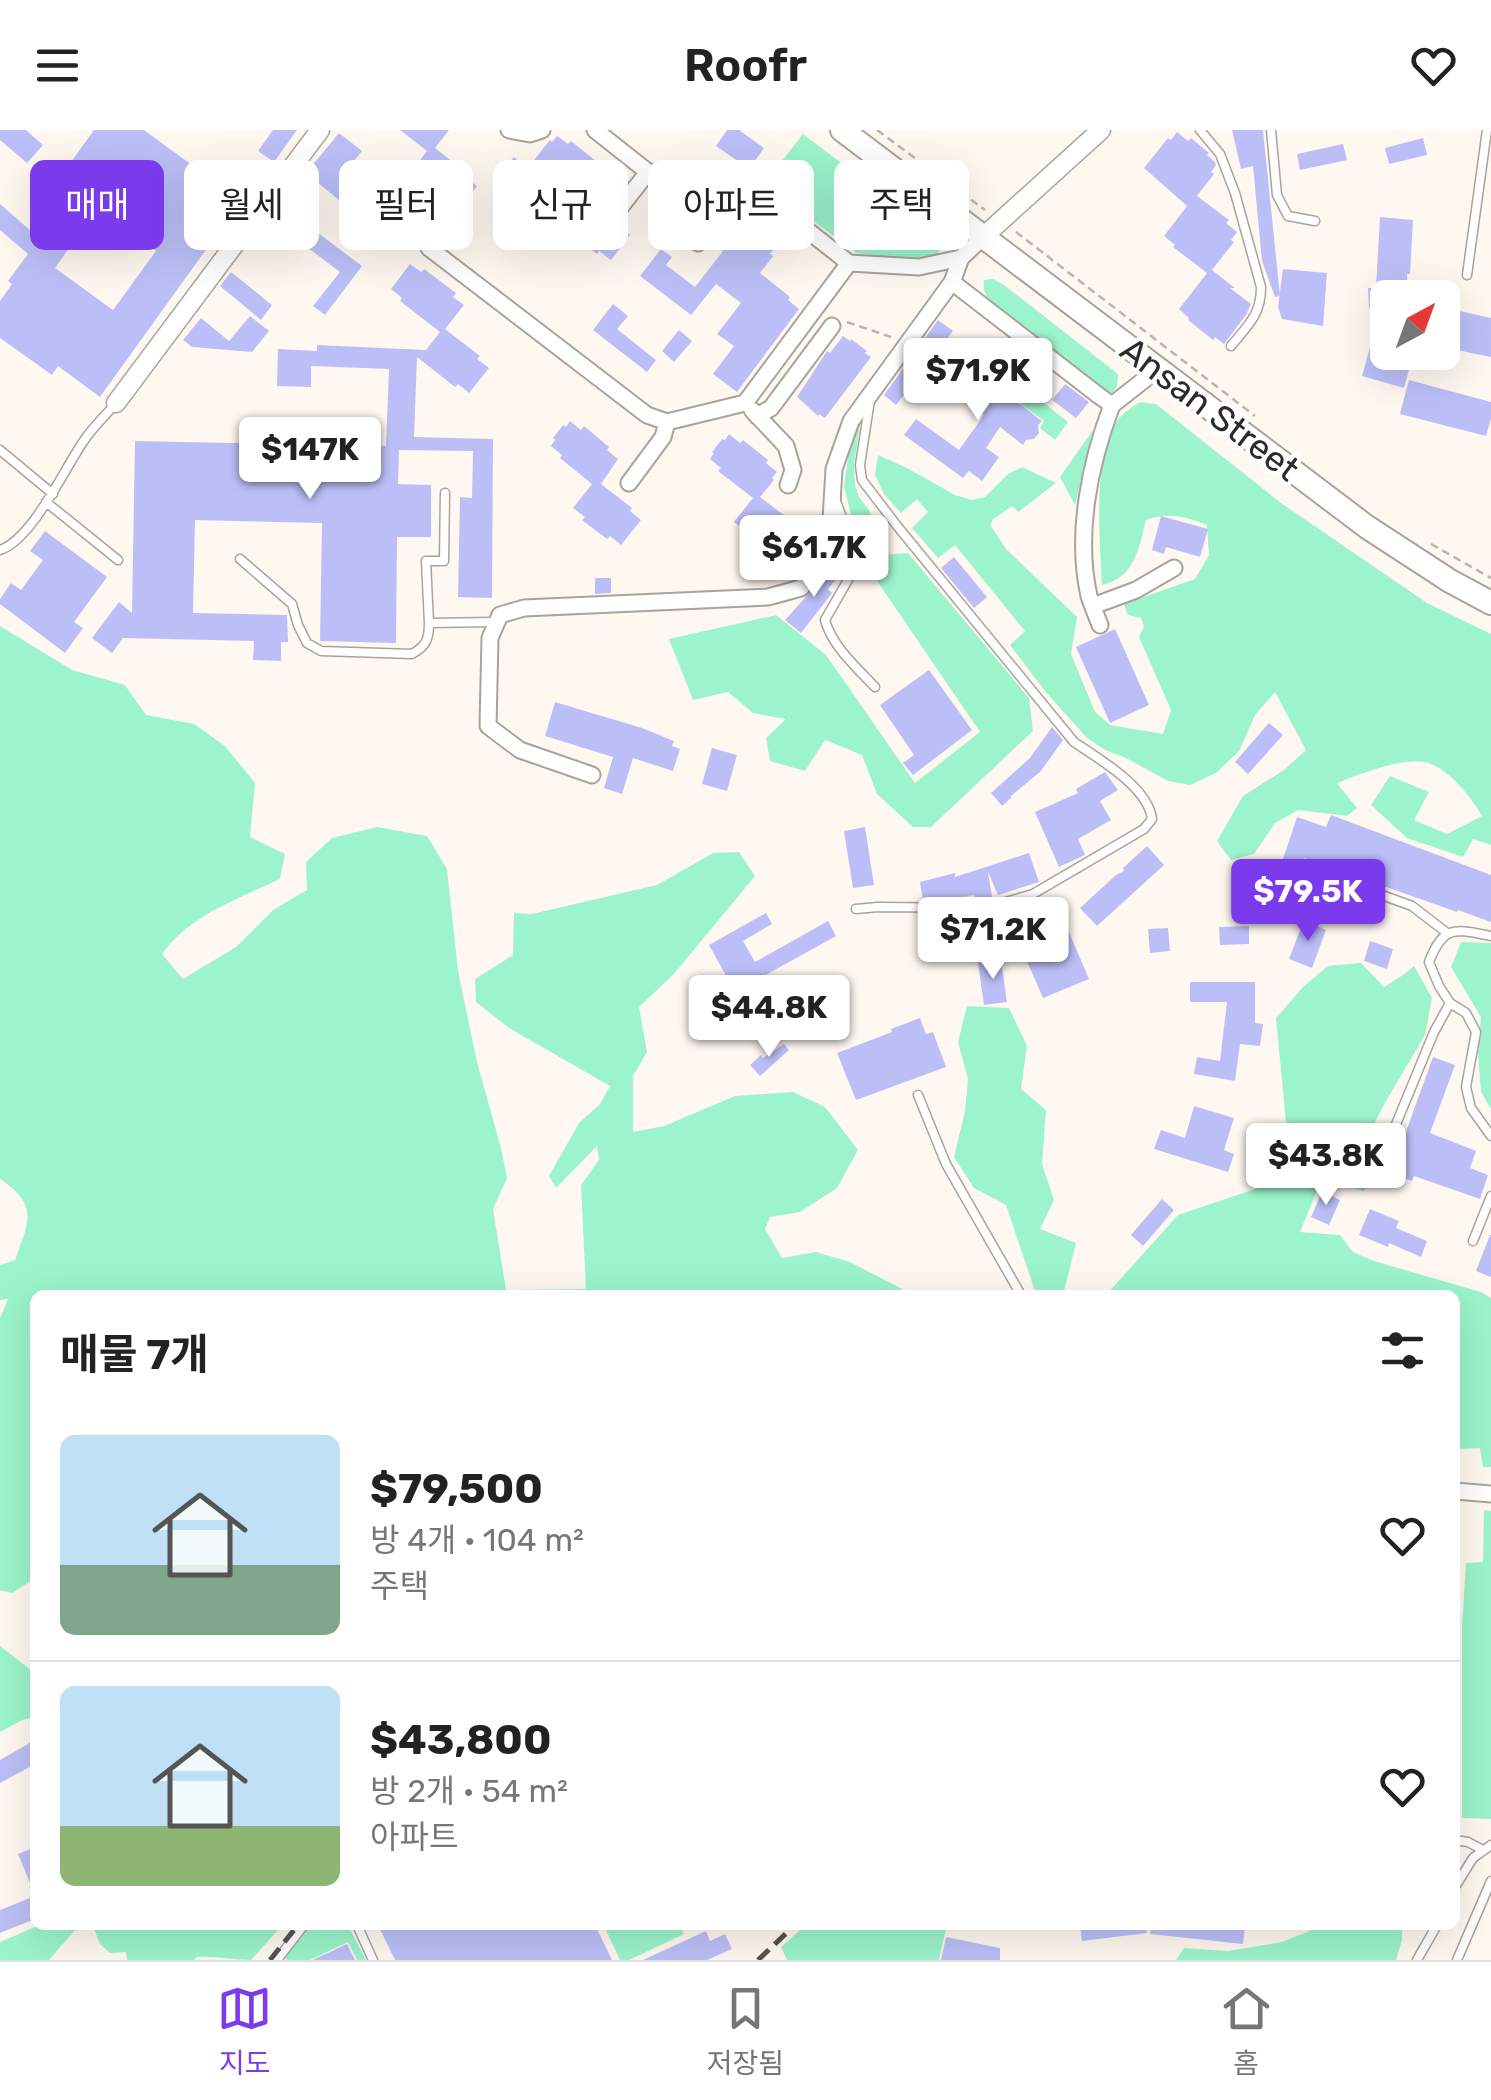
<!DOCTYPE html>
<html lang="ko">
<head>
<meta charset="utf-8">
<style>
  :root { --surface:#fff; --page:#f2f2f2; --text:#222; --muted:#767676; --line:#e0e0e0; --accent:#7c3aed }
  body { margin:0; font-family:Rubik,"Noto Sans KR",sans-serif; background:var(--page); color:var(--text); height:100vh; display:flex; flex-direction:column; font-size:38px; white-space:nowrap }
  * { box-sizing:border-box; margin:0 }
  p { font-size:32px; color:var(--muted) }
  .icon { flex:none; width:55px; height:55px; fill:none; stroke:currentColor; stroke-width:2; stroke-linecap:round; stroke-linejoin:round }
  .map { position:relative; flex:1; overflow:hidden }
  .sheet { position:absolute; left:30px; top:1160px; width:1430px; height:640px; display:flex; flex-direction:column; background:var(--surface); border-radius:15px; box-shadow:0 10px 40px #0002 }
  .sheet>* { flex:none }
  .hud { position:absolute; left:30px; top:30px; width:1432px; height:90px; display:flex; gap:20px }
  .needle { width:65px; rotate:41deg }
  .buttons { position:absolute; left:1370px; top:150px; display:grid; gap:20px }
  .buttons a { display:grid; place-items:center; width:90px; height:90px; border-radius:15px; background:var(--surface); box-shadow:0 10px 40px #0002; font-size:50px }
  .price { position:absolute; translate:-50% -85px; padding:0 22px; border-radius:10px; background:#fff; color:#222; font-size:32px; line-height:65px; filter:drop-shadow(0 2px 5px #0008) }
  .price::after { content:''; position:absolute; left:50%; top:60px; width:30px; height:22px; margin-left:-15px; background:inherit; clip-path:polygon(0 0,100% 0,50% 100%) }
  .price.on { background:var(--accent); color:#fff }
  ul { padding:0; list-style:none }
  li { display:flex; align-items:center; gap:30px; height:250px; padding:0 30px }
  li+li { border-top:2px solid var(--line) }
  li span { display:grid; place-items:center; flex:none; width:280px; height:200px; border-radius:15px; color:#555 }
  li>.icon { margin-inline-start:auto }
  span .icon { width:120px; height:120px; fill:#fffc; stroke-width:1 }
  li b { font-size:42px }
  h2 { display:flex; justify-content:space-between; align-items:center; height:120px; padding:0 30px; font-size:42px }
  .tag { padding:0 35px; border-radius:15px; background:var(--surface); box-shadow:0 10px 40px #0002; font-size:35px; line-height:90px }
  .tag.on { background:var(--accent); color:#fff }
  header { display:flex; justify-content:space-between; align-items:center; height:130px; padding:0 30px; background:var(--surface); font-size:45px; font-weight:600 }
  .tabs { display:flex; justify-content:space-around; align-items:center; height:140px; border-top:2px solid var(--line); background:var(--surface); font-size:28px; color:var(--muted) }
  .tabs a { display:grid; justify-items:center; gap:5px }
  .tabs .on { color:var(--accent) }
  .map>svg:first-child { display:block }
  .green { fill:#9bf4cb }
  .building { fill:#bcbff7; fill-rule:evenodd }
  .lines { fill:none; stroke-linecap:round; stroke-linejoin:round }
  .service-casing { stroke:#a9a39c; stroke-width:11 }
  .minor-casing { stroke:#a9a39c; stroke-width:19 }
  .tertiary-casing { stroke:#a9a39c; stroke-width:21 }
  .primary-casing { stroke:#a9a39c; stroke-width:26 }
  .path { stroke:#bab5af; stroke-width:2.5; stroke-dasharray:8 5; stroke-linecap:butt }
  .service { stroke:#fff; stroke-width:8 }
  .minor { stroke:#fff; stroke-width:15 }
  .tertiary { stroke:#fff; stroke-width:18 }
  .primary { stroke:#fff; stroke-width:22 }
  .rail { stroke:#55524f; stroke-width:5; stroke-dasharray:15 8; stroke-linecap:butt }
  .labels { text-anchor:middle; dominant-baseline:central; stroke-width:9; stroke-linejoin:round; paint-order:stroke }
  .street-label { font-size:35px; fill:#2d2b28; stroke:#fff }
</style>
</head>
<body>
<header><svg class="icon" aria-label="menu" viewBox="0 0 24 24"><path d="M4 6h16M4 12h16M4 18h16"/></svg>Roofr<svg class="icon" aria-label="heart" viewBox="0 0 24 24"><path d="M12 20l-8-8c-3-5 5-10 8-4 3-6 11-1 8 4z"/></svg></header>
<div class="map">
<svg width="1491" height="1830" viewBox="0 0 1491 1830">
  <rect width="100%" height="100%" fill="#fff8f1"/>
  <path class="green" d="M803,4L943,110C943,119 935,126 928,132L856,123L764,54Z
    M993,149L1004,155L1118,244L1117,256L1113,262L1105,261L997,179C988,169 982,163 984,150Z
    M970,216L1001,240L993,251L961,227Z
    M1018,253L1068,292L1055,310L1040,298L1044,291L1009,265Z
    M1140,272L1156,274L1281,373L1427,473L1491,504V715L1473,709L1463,727L1407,708L1371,675L1390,646L1429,662L1414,690L1447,704L1482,686C1472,668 1447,636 1424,632C1400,628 1360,644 1337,653L1357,678L1347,686L1298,680L1275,693L1254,724L1231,730L1217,711L1243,666L1284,640L1306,620L1275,562L1255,585L1239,621L1216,643L1190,655L1168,651L1126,628L1105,620L1087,608L1045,561L1010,515L1025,501L955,415L938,428L912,398L928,382L917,369L901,383L884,364L875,345L878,325L907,338L955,365L972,370L985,367L1008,344L1022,337L1056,353L1018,382L1012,376L992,390L991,396L1006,419L1077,487L1071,524L1095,582L1110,595L1163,604L1171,580L1139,507L1144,497L1141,488L1128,485L1124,474L1195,449L1209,425L1207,395C1186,386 1168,382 1146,390C1139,418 1135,448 1102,455C1100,412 1091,319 1121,286C1126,281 1134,276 1140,272Z
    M861,288L854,334L855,355L859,367L869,380L881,425L908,423L1029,568L1033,601L931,697H913L877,664L862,625L825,610L805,641L770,631L766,608L786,589L753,583L728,562L693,570L669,509L776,485L826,525L915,653L980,602L862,429L844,356L850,315Z
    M1093,300L1075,375L1060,347Z
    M0,496L72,540L125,555L146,585L194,594L225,616L255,653L250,707L285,724L280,749C238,769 190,785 162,824L183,849L236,817L273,780L307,760L306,732L332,708L377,697L427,706L447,739L458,841L477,932L501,1018L507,1048L493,1079L506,1160L586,1159L581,1055L599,1030L597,1016L556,1058L549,1046L579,993L600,974L610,956L509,898L476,872L475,849L513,825L514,783L532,784L657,755L713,723L739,722L755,746L673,845L639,877L647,922L633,946V1002L664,996L735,966L793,962L825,977L858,1020L837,1058L800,1082L770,1087L765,1099L782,1128L816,1122L850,1132L902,1159L904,1165H35V1451L32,1450L12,1463L0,1460V1188L8,1169L0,1170V1135L15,1130C29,1091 39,1075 0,1049Z
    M1461,812L1491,813V979L1481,962L1478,922L1481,887L1451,837Z
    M1361,833L1384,857L1403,845L1414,836L1432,868L1425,905L1386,971L1365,1011L1377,1049L1363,1061L1345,1055H1319L1300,1102L1340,1105L1353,1122L1374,1131L1481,1162L1491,1168V1337H1483L1480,1318L1459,1319L1458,1332H1455V1165H1106L1178,1085L1264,1056L1289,1024L1276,888L1303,857L1328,836Z
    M967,876L1009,878L1027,916L1021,959L1046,980L1042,1034L1054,1070L1040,1099L1076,1113L1063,1165H1044L1035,1161L1006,1075L974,1058L954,1027L965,981L968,949L958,912Z
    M1484,1380L1491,1381V1689L1462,1688V1496L1466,1433L1483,1432Z
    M0,1516L35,1543V1587L22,1590L0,1602Z
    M40,1795H278L277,1801L251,1830C233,1830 215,1826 197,1827L194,1830H127L126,1822L110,1823L100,1814L93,1796L74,1801L49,1830H0V1812Z
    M309,1795H348L366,1830H357L348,1812L310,1830H287L285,1827Z
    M615,1795H679L684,1804L629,1830H620L606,1800Z
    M806,1795H973L946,1799L939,1830H787L781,1817Z
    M1318,1795H1402V1810L1396,1830H1176L1184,1818L1228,1821L1282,1812L1317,1798Z"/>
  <path class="building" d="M0,0H26L43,15L27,33L0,10Z
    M94,0H144L226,60L233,67L236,78L100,267L58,236L52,245L0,208V171L12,154L8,151L28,124L0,100V74L39,108L68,68L53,57ZM98,77L156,121L113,180L55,138Z
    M273,0H297L274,32L258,21Z
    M400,0H449L435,18L468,44L465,47L477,56L457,81L454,78L438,103L410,85L402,95L386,82L373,98L306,43L339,3L362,21L348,38L369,55L383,38L402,54L427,21Z
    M727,0H739L764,18L749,39L716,16Z
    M1232,0H1263L1280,166L1275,167L1262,131L1253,36L1241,39Z
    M1177,2L1188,11L1191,8L1209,23L1207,25L1215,32L1216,35L1211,42L1214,44L1197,66L1229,90L1226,93L1237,102L1231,110L1234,112L1212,140L1235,158H1230L1251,174L1246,185L1224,214L1215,207L1213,210L1188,190L1189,188L1179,179L1207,143L1173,117L1175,115L1164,106L1187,76L1144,38L1168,8L1171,10Z
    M557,6L568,14L571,11L596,31L593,35L604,44L600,50L602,51L588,68L621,93L619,96L630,105L611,130L599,121L597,124L572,105L574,102L564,92L502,41L514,27L527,39L550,10L552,12Z
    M1423,8L1427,25L1389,34L1385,18Z
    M1343,14L1347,30L1300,40L1297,24Z
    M728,79L739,87L741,84L754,94L767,105L765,108L776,117L770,124L773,126L760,143L790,167L788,170L799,179L737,262L713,244L734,216L717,204L741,173L716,154L691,185L640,146L661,119L672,127L666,135L695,157L723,121L717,116L719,113L711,106L714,92Z
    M1380,87L1413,90L1410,144H1407L1408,168H1388V177L1369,178L1368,158H1376Z
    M298,88L362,136L325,185L313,176L340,142L288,103Z
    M410,134L421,142L424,139L456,163L453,167L464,175L445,199L480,226L477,229L489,238L469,263L458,254L455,257L417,227L414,307L493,309L492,468L458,467L460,367L472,368L473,321L399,320L398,354L431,355V407H397L396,513L320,511L322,393L195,390L193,483L287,485L288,512H281V531L253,530L254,511L123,508L112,523L92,508L119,472L132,483L135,311L386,316L389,239L311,236V257L277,256L278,219L317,221V215L426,220L440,202L400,171L402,168L391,159Z
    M1283,139L1327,143L1323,196L1282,189L1278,177Z
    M231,142L272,175L261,190L220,156Z
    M613,174L628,186L617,199L656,230L647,242L593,200Z
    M1442,177L1491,188V227L1442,217Z
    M250,186L269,201L252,222L192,217L183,210L201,188L229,211Z
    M938,190L953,201L896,275L884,265Z
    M679,200L692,211L674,232L662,221Z
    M843,206L850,211L851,209L867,221L865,223L871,227L825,288L819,284L818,286L797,267L827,221L830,223Z
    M1370,217L1412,229L1404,258L1362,246Z
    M960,228L989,250L1000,249L1010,256L1012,268L1042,291L1038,295L1039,303L1034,309L1026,310L1023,315L1000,297L986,318L999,327L982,351L969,341L963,348L904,305L916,289L959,320L984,285L942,252Z
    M1409,250L1491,272V288L1486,306L1400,284Z
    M1065,254L1089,272L1076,288L1052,270Z
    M570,291L581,300L584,296L609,317L607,320L618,329L601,354L632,378L630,381L641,390L621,415L610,406L607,409L582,390L585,387L573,378L592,354L560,328L562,325L551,316L555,310L553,308L563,295L566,297Z
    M729,304L740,313L743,310L768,330L766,333L777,342L772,348L774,350L760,367L793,392L790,396L802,404L782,429L771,421L768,424L743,404L746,401L734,392L753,368L718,341L721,338L710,329L714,323L712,322L722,309L725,310Z
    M1161,386L1208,399L1200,427L1166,417L1164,424L1152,420Z
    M45,401L107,447L74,492L83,498L65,523L0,474V469L11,453L21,460L43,430L30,421Z
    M954,427L987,467L974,478L941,438Z
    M838,431L845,438L828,459L832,463L830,466L801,503L785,490Z
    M595,448H611V463L595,464Z
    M1115,499L1149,575L1110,593L1076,517Z
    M929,540L972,600L913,645L903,633L914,625L880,575Z
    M555,572L642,598L674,611L672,616L680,619L673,641L633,628L622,664L604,658L613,627L545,606Z
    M1269,593L1283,605L1248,644L1235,632Z
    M1052,597L1063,610L1041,641L1011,666V668L1002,676L991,663L1030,628Z
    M712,618L737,625L727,661L702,654Z
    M1105,642L1118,660L1100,671L1111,690L1078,709L1085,725L1059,737L1035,682L1078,663L1076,659Z
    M1331,685L1491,745V792L1458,780L1457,782L1304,728L1291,765L1273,759L1297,687L1326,697Z
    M865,697L874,755L853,758L844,701Z
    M1147,716L1164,735L1097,796L1080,778L1116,745L1124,741L1123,738Z
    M1029,723L1039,752L998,765L988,742L992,767L980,770H976L974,765L944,770H923L920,752L955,743V747Z
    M1037,778L1047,800L1065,793L1089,849L1043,868L1009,790Z
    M766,783L772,794L743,811L755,832L828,791L836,806L735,862L709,815Z
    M1304,790L1326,800L1312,838L1289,829Z
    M1249,796V814L1220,815L1219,797Z
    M1168,798L1170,821L1150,823L1148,799Z
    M1370,811L1393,819L1387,839L1364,831Z
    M1001,830L1007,872L984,875L978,833Z
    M1190,852H1255V893L1263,894L1260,916L1240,914L1235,951L1194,944L1197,927L1220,931L1227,872H1190Z
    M920,888L926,904L933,902L946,937L856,970L837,923L892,902L891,899Z
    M784,914L789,920L760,946L750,935L761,925L763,928Z
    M1433,927L1455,935L1430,1003L1476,1021L1470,1038L1488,1045L1480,1069L1414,1046L1412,1051L1377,1038L1381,1027L1395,1032Z
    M1194,976L1234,988L1224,1020L1234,1024L1228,1042L1154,1019L1161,1000L1185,1008Z
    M1322,1062L1340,1070L1329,1095L1311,1087Z
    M1162,1069L1174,1080L1143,1116L1131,1105Z
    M1370,1079L1399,1091L1396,1098L1427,1111L1421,1127L1389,1113L1388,1117L1359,1105Z
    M1490,1105H1491V1147L1476,1141Z
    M35,1610V1634L0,1653V1630Z
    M35,1717V1765L18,1724Z
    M35,1766V1789L0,1803V1780Z
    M378,1795H595L612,1830H395Z
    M1080,1795H1146L1147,1803L1082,1811Z
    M1151,1795H1245L1243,1814L1150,1804Z
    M706,1801L710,1811L725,1804L732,1819L707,1830H643Z
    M946,1807L1000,1818V1830H941Z
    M347,1814L355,1830H313Z"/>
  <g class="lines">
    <defs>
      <path id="service" d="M1200,0L1220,24L1235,63L1261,157C1261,185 1248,195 1231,216
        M1271,0L1277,65L1288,86L1315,91
        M1467,145L1487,0
        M0,320L53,364
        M445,363L444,431H426L429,493L495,492
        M836,371L844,393L853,441L825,490C832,516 857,538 875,557
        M46,372L118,430
        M0,420C33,409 65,337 85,309C94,296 106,285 116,273
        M240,429L292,474L298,495L307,513L321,521L412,524C426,516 429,510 429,493
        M1313,740L1412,776L1447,803
        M856,779L878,777L985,778L1033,764L1144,699L1152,689C1148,657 1099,629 1074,612L898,397L862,350L860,335L870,270
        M1491,806C1455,799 1444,794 1429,832L1439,856L1450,873L1466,883L1476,902L1466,957L1471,978L1491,1006
        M918,965L946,1034L1021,1165
        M1392,1004L1434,902L1450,873
        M1473,1111L1491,1066
        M1455,1710L1468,1712L1483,1720
        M1455,1757L1473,1728L1491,1715
        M357,1795L373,1830
        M277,1830L304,1795
        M1417,1830L1437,1795
        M1457,1830L1491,1751"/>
      <path id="minor" d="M509,0L530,4L542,0
        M595,0L648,42L675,47L736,48L750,55L849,133L919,137L961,128
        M619,79L648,42
        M983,107L961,128L952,152L1098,265L1112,275L1158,239
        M698,113L713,46
        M429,118L647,285L667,292L745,273L849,133
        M752,280L786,316L793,340L788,355
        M757,286L771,278L832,196
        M629,353L663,307L667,292
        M1093,476L1136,460L1174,438
        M1100,495C1096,485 1092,475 1089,466C1075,404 1090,333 1112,275
        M592,645L520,620L488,596L490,508L500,485L524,478L768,467L801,458L829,424L834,339L851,291L952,152
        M1455,1361L1491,1364"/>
      <path id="tertiary" d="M983,107L1101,0
        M116,273L320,0"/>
      <path id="primary" d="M842,0L1367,397L1450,451L1491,473"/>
    </defs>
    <use href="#service" class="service-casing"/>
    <use href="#minor" class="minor-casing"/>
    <use href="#tertiary" class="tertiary-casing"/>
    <use href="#primary" class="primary-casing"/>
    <path class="path" d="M877,0L985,80
      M1016,102L1255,286
      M847,192L891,207
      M1431,414L1491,448"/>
    <use href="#service" class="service"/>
    <use href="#minor" class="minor"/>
    <use href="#tertiary" class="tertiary"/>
    <use href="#primary" class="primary"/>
    <path class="rail" d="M270,1830L298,1795
      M758,1830L795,1795"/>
  </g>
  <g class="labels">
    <g class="street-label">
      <text transform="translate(1210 279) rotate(37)">Ansan Street</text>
    </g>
  </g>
</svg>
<div class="buttons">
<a><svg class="needle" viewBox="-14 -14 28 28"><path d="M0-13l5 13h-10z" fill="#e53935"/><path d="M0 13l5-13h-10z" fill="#767676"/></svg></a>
</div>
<b class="price" style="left:978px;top:293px">$71.9K</b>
<b class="price" style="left:310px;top:372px">$147K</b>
<b class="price" style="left:814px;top:470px">$61.7K</b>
<b class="price on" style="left:1308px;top:814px">$79.5K</b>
<b class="price" style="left:993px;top:852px">$71.2K</b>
<b class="price" style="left:769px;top:930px">$44.8K</b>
<b class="price" style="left:1326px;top:1078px">$43.8K</b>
<div class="hud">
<a class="tag on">매매</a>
<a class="tag">월세</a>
<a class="tag">필터</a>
<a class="tag">신규</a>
<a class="tag">아파트</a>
<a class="tag">주택</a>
</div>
<section class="sheet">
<h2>매물 7개<svg class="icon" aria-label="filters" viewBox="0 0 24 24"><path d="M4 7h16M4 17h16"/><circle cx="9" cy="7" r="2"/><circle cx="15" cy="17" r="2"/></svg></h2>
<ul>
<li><span style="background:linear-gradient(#bfe0f5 65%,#7fa58c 0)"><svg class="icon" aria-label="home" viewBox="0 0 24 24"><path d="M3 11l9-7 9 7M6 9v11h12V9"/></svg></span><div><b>$79,500</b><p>방 4개 · 104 m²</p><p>주택</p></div><svg class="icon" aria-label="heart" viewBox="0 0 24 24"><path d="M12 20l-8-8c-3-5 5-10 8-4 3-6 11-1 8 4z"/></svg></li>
<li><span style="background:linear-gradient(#bfe0f5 70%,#8fb573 0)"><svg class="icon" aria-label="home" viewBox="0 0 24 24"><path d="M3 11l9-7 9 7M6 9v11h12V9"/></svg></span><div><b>$43,800</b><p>방 2개 · 54 m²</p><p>아파트</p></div><svg class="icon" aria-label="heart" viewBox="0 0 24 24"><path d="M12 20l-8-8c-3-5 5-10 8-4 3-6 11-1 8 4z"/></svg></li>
</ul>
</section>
</div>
<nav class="tabs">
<a class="on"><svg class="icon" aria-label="map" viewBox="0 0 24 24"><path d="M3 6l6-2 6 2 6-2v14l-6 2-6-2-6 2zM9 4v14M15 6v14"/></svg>지도</a>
<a><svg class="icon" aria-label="saved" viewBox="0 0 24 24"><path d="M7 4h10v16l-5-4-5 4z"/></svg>저장됨</a>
<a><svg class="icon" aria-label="home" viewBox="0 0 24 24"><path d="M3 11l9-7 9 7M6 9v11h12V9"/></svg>홈</a>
</nav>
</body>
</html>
